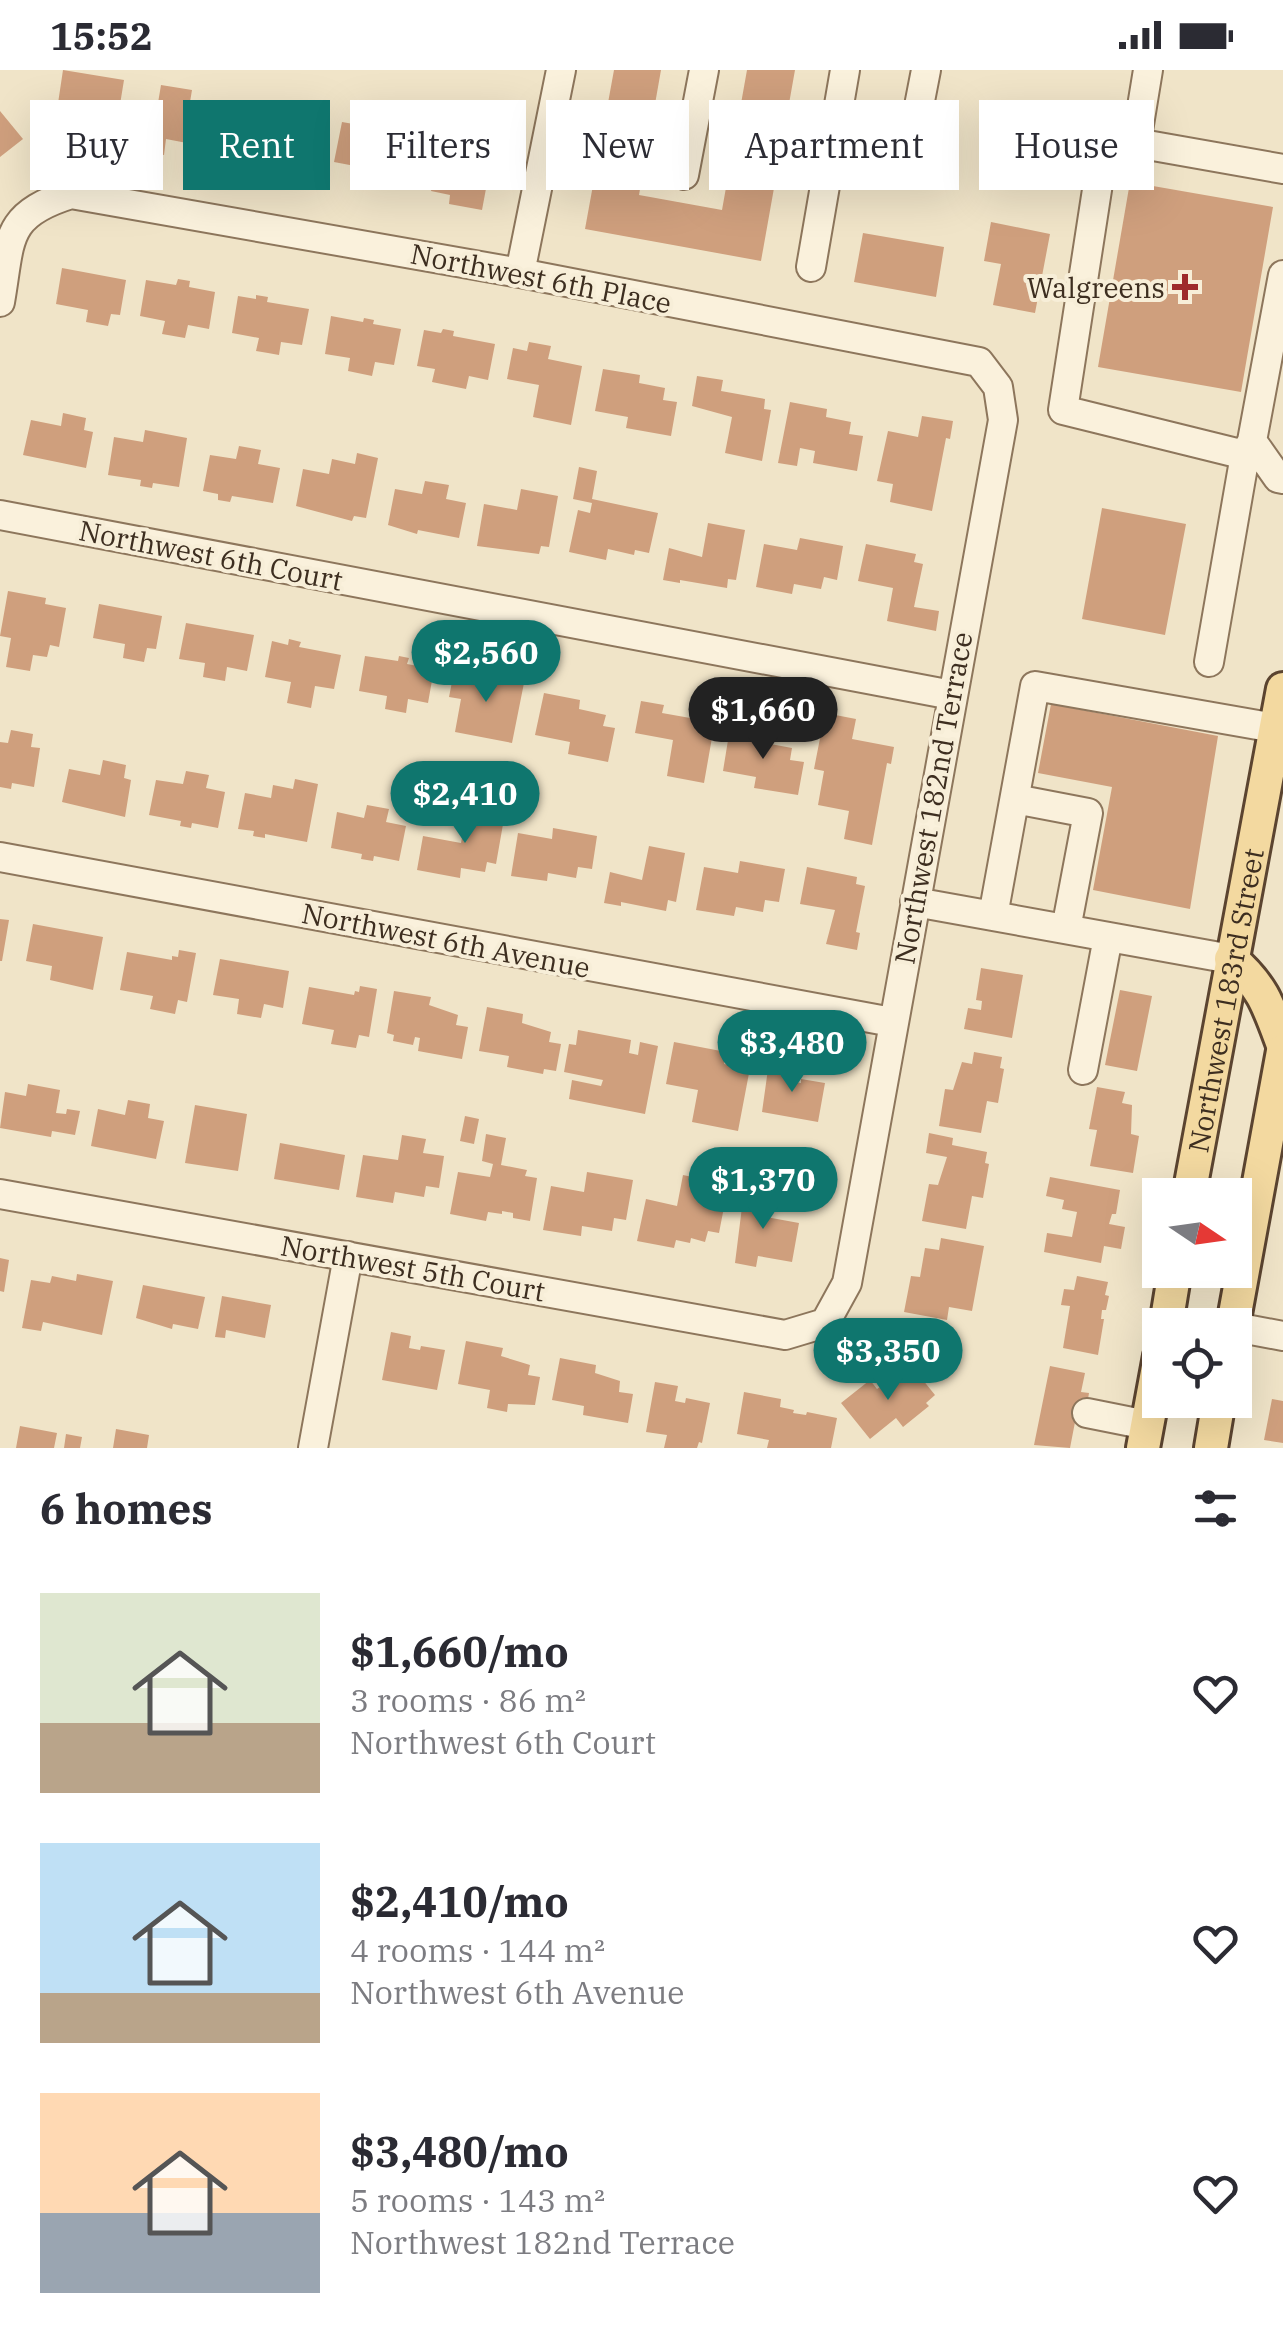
<!DOCTYPE html>
<html lang="en">
<head>
<meta charset="utf-8">
<style>
  :root { --surface:#fff; --page:#f7f7f7; --text:#2b2b33; --muted:#7c7c81; --accent:#0f766e }
  body { margin:0; font-family:"IBM Plex Serif",serif; background:var(--page); color:var(--text); height:100vh; display:flex; flex-direction:column; font-size:38px; white-space:nowrap }
  * { box-sizing:border-box; margin:0 }
  p { font-size:32px; color:var(--muted) }
  .icon { flex:none; width:55px; height:55px; fill:none; stroke:currentColor; stroke-width:2; stroke-linecap:round; stroke-linejoin:round }
  .map { position:relative; height:1378px; overflow:hidden }
  .side { display:flex; flex-direction:column; background:var(--surface); flex:1 }
  .side>* { flex:none }
  .guide { position:absolute; left:30px; top:30px; width:1225px; height:90px; display:flex; gap:20px }
  .needle { width:65px; rotate:103deg }
  .fabs { position:absolute; left:1142px; top:1108px; display:grid; gap:20px }
  .fabs a { display:grid; place-items:center; width:110px; height:110px; border-radius:0px; background:var(--surface); box-shadow:0 10px 40px #0002; font-size:50px }
  .price { position:absolute; translate:-50% -85px; padding:0 22px; border-radius:35px; background:var(--accent); color:#fff; font-size:32px; line-height:65px; filter:drop-shadow(0 2px 5px #0008) }
  .price::after { content:''; position:absolute; left:50%; top:60px; width:30px; height:22px; margin-left:-15px; background:inherit; clip-path:polygon(0 0,100% 0,50% 100%) }
  .price.active { background:#222; color:#fff }
  ul { padding:0; list-style:none }
  li { display:flex; align-items:center; gap:30px; height:250px; padding:0 40px }
  li span { display:grid; place-items:center; flex:none; width:280px; height:200px; border-radius:0px; color:#555 }
  li>.icon { margin-inline-start:auto }
  span .icon { width:120px; height:120px; fill:#fffc; stroke-width:1 }
  li b { font-size:42px }
  h2 { display:flex; justify-content:space-between; align-items:center; height:120px; padding:0 40px; font-size:42px }
  .pill { padding:0 35px; border-radius:0px; background:var(--surface); box-shadow:0 10px 40px #0002; font-size:35px; line-height:90px }
  .pill.active { background:var(--accent); color:#fff }
  .status { display:flex; justify-content:space-between; align-items:center; height:70px; padding:0 50px; background:var(--surface); direction:ltr }
  .status svg { height:28px; fill:currentColor }
  .map>svg:first-child { display:block }
  .building { fill:#cf9f7d }
  .lines { fill:none; stroke-linecap:round; stroke-linejoin:round }
  .minor-casing { stroke:#8d765c; stroke-width:32 }
  .major-casing { stroke:#5b4430; stroke-width:38 }
  .minor { stroke:#faf1dc; stroke-width:28 }
  .major { stroke:#f3d9a0; stroke-width:32 }
  .poi-dot { fill:#9e2a2b; stroke:#f7eed8; stroke-width:4 }
  .labels { text-anchor:middle; dominant-baseline:central; stroke-width:8; stroke-linejoin:round; paint-order:stroke }
  .street-label { font-size:28px; fill:#3d2e20; stroke:#f7eed8 }
  .poi-label { font-size:28px; fill:#3d2e20; stroke:#f7eed8; text-anchor:end }
</style>
</head>
<body>
<div class="status"><b>15:52</b><svg viewBox="0 0 49 12"><path d="M0 12V9h3v3zM5 12V6h3v6zM10 12V3h3v9zM15 12V0h3v12zM26 1h20v11H26zM47 4h2v5h-2z"/></svg></div>
<div class="map">
<svg width="1283" height="1378" viewBox="0 0 1283 1378">
  <rect width="100%" height="100%" fill="#f0e4c8"/>
  <path class="building" d="M63,0L124,10L116,59L81,67L77,51L93,47L57,40Z
    M614,0H661L639,125L722,140L747,0H795L761,191L585,159Z
    M161,15L192,20L190,32L220,37L213,78L166,69L164,85L139,81L142,61L153,63Z
    M250,33L312,45L302,93L267,101L264,86L278,83L242,75Z
    M431,35L459,40L455,56L428,51Z
    M0,41L23,69L0,87Z
    M897,45L952,56L941,114L886,104Z
    M1001,50L1042,58L1033,105L993,98Z
    M342,52L405,63L397,111L361,118L355,96L334,92Z
    M463,70L494,76L482,140L449,134L450,125L431,121L438,85L460,89Z
    M1130,112L1273,137L1241,322L1098,297Z
    M991,152L1050,164L1035,243L993,235L1001,194L984,191Z
    M863,163L944,177L936,227L854,212Z
    M62,198L126,210L120,245L111,244L108,256L86,252L88,240L56,234Z
    M178,209L190,211L189,217L215,222L209,259L188,255L185,268L162,264L165,251L140,246L146,210L176,215Z
    M256,225L268,227L267,232L309,239L302,275L281,272L279,285L268,283L256,281L259,268L232,263L238,226L256,229Z
    M331,246L363,252L364,248L374,250L373,254L401,259L394,295L375,292L372,306L348,301L350,288L325,284Z
    M443,259L454,261L453,266L495,274L488,310L469,306L466,319L432,312L435,299L417,296L424,260L441,263Z
    M529,272L551,276L548,289L582,296L571,355L533,347L539,315L507,309L513,278L527,281Z
    M603,299L640,305L639,313L665,318L663,330L677,332L671,366L626,358L628,347L595,341Z
    M697,306L723,310L721,321L765,329L764,339L771,340L762,391L725,383L732,347L692,336Z
    M790,332L827,339L826,347L851,352L849,364L863,366L857,401L813,393L815,381L800,378L797,396L778,393Z
    M63,343L86,348L84,360L93,362L86,398L23,385L31,350L61,356Z
    M922,346L953,351L950,369L946,368L932,441L890,432L893,414L877,411L888,361L918,367Z
    M145,360L187,368L179,417L153,413L152,418L140,416L141,410L108,405L114,367L143,372Z
    M239,376L261,380L258,394L280,398L273,433L232,426L230,432L218,430V424L203,421L210,385L236,389Z
    M357,383L378,388L366,448L354,446L352,451L296,436L303,399L329,404L332,389L355,394Z
    M579,397L597,401L592,429L658,443L649,483L635,480L634,485L608,479L606,490L569,482L578,440L590,443L592,433L573,429Z
    M425,411L449,415L446,429L466,433L459,468L418,460L417,464L388,455L395,419L422,424Z
    M521,419L558,426L549,477L541,476L539,484L477,476L484,434L517,440Z
    M1102,438L1186,454L1165,565L1082,549Z
    M708,453L745,460L736,510L728,509L727,518L680,510V513L663,510L669,478L702,487Z
    M800,468L843,476L837,510L824,507L821,519L794,514L792,524L756,517L764,474L797,480Z
    M866,474L916,484L914,492L923,494L914,537L939,541L936,561L887,551L893,518L858,511Z
    M8,521L46,528L45,534L66,538L59,577L50,575L47,587L33,585L30,601L6,597L11,568L0,566Z
    M99,534L162,546L156,579L147,578L144,592L123,588L125,574L93,568Z
    M186,553L254,565L247,601L227,597L225,611L203,607L205,593L179,589Z
    M289,569L301,572L299,577L341,585L334,619L315,616L311,638L287,633L291,612L265,607L272,571L288,575Z
    M365,586L398,591L399,586L409,588L407,594L434,599L428,633L408,629L406,643L385,639L387,626L359,621Z
    M455,597L471,599L470,603L524,613L512,673L455,662L461,629L449,627Z
    M544,623L580,630L579,639L606,645L603,656L615,658L608,692L568,684L570,672L535,665Z
    M641,631L664,635L662,643L707,651L705,661L713,662L704,713L667,706L673,670L635,663Z
    M1051,634L1218,666L1190,839L1093,820L1112,717L1038,703Z
    M825,643L856,649L852,669L894,677L891,694L887,693L872,775L844,769L849,741L818,735L824,701L814,699Z
    M730,658L766,664L765,673L792,678L790,690L804,692L798,725L754,718L756,707L723,701Z
    M11,660L33,664L31,677L40,678L34,717L12,713L11,719L0,717V672L8,673Z
    M103,690L126,695L124,708L131,710L125,747L62,732L69,699L100,705Z
    M186,701L209,705L206,718L225,722L218,758L192,753L191,758L180,756L181,751L149,745L156,710L183,714Z
    M295,709L318,714L307,772L265,764V768L253,766L254,761L238,759L245,723L271,728L273,715L293,719Z
    M367,735L389,739L386,752L406,756L399,791L374,786L373,791L361,789L362,784L331,778L337,742L364,748Z
    M468,736L505,743L496,794L487,792L485,802L461,798L460,808L417,800L423,766L461,773Z
    M553,758L597,766L592,799L578,797L576,808L548,803L547,811L511,806L518,763L552,769Z
    M649,776L685,783L676,832L668,830L666,841L621,832V836L604,833L610,802L642,810Z
    M740,791L785,799L779,832L765,830L763,842L736,837L734,846L696,840L704,797L738,803Z
    M807,797L857,807L856,814L865,816L856,862L860,863L857,880L826,874L835,840L800,834Z
    M0,849L9,850L2,891H0Z
    M33,854L103,867L93,920L50,910L52,896L26,891Z
    M179,880L196,883L187,932L178,930L175,944L150,939L153,926L120,920L127,882L172,890V886L178,887Z
    M220,889L289,901L283,938L264,934L261,948L237,944L239,929L213,925Z
    M981,898L1023,905L1012,968L964,959L968,938L981,940L982,931L976,930Z
    M360,916L377,919L369,967L359,965L356,978L331,974L334,960L302,954L309,917L354,925L355,921L359,922Z
    M1120,920L1152,926L1137,1001L1105,995Z
    M394,921L431,927L429,935L458,945L456,955L468,957L462,989L418,981L420,968L415,967L413,975L393,971L394,965L387,963Z
    M487,937L523,944L522,953L551,962L549,972L561,974L556,1001L544,999L543,1004L507,997L509,986L479,981Z
    M578,960L631,970L629,983L638,985L640,972L658,976L645,1044L569,1029L572,1010L601,1016L603,1010L564,1002L569,974L576,975Z
    M674,972L726,982L724,994L750,998L738,1061L692,1052L698,1020L666,1014Z
    M974,982L1002,987L1000,998L1004,999L998,1033L987,1031L981,1063L939,1056L945,1019L953,1020L962,992L972,994Z
    M769,992L792,996L789,1011L801,1013V1009L825,1013L818,1052L762,1042Z
    M28,1014L60,1020L56,1043L66,1044L67,1039L80,1041L75,1065L52,1061L51,1067L0,1058L5,1022L26,1026Z
    M1097,1017L1125,1022L1122,1033L1132,1035L1131,1064L1139,1066L1133,1103L1090,1096L1097,1060L1089,1059Z
    M128,1030L150,1034L148,1048L164,1051L156,1089L91,1076L98,1039L125,1045Z
    M195,1035L247,1044L238,1101L185,1093Z
    M465,1046L479,1049L474,1074L460,1071Z
    M929,1063L953,1068L952,1075L987,1082L985,1093L989,1094L983,1128L972,1126L966,1159L922,1151L929,1114L938,1115L947,1087L926,1083Z
    M486,1064L506,1068L501,1095L527,1100L525,1106L537,1108L530,1151L513,1148V1143L502,1141V1144L488,1142L486,1151L450,1144L458,1102L490,1107L493,1094L482,1091Z
    M402,1065L426,1069L423,1083L444,1086L439,1118L426,1116L424,1127L395,1122L393,1133L356,1127L363,1085L398,1090Z
    M280,1073L345,1085L339,1120L274,1109Z
    M587,1102L633,1110L626,1150L614,1148L612,1161L582,1156L581,1166L543,1160L551,1116L584,1122Z
    M683,1105L702,1109L699,1127L725,1132L719,1163L708,1161L705,1172L691,1168L690,1173L676,1170L674,1178L637,1171L646,1129L677,1136Z
    M1050,1107L1120,1120L1116,1144H1112L1109,1154L1125,1157L1121,1179L1104,1176L1101,1193L1044,1182L1047,1163L1072,1167L1077,1142L1062,1139L1064,1130L1046,1126Z
    M745,1113L766,1117L761,1146L799,1153L792,1192L758,1186L756,1197L735,1193Z
    M941,1168L984,1176L972,1241L949,1237L947,1250L904,1242L911,1206L920,1207L925,1178L939,1180Z
    M0,1188L9,1190L4,1222L0,1221Z
    M77,1204L113,1211L102,1265L43,1252L41,1261L22,1258L31,1210L50,1213L52,1206L76,1211Z
    M1077,1206L1108,1212L1105,1225L1109,1226L1106,1240H1102L1101,1249H1104L1098,1285L1063,1278L1070,1236L1061,1235L1064,1219L1074,1220Z
    M143,1215L205,1227L198,1259L173,1254L172,1259L136,1248Z
    M222,1226L271,1235L265,1268L226,1260L225,1268L215,1267Z
    M391,1262L411,1266L409,1278L420,1280L421,1276L445,1280L437,1320L382,1310Z
    M466,1271L503,1278L501,1286L530,1295L528,1305L540,1307L535,1335L508,1334L507,1342L487,1338L490,1320L458,1314Z
    M560,1288L596,1295L595,1303L620,1311L619,1322L633,1324L628,1353L583,1345L584,1336L552,1330Z
    M1050,1296L1085,1303L1081,1322L1089,1323L1085,1348L1076,1347L1070,1378L1034,1375Z
    M902,1303L909,1311L918,1304L935,1325L926,1333L929,1336L903,1357L896,1348L870,1369L841,1333L870,1310L877,1319Z
    M655,1312L678,1316L675,1331L685,1333L686,1328L710,1333L702,1373L699,1372L697,1378H664L667,1365L646,1362Z
    M744,1322L781,1329L780,1337L794,1340L793,1343L806,1345L807,1342L837,1348L831,1378H767L769,1370L737,1364Z
    M1272,1329L1283,1331V1373L1264,1370Z
    M20,1356L57,1363L54,1378H16Z
    M116,1359L149,1365L147,1378H113Z
    M66,1364L82,1367L80,1378H64Z"/>
  <g class="lines">
    <defs>
      <path id="minor" d="M1148,0L1136,73L1105,68L1063,340L1245,385L1252,371L1278,408L1283,409
        M919,36L926,0
        M1136,73L1283,99
        M684,105L704,0
        M811,197L845,0
        M520,203L561,0
        M0,232C11,170 3,145 71,124L520,203L979,292L998,317L1003,350L847,1213L825,1253L785,1265L0,1124
        M1252,371L1283,205
        M0,445L952,625
        M1209,592L1245,385
        M1015,729L1088,743L1066,859
        M0,787L892,952
        M915,832L1231,889
        M993,846L1035,616L1275,658
        M1083,1000L1108,867
        M1235,1257L1283,1266
        M1087,1343L1147,1355
        M313,1378L348,1186"/>
      <g id="major">
        <path d="M1231,889C1263,916 1269,937 1283,975"/>
        <path id="s1" d="M1189,1125L1283,619"/>
        <path d="M1166,1255L1175,1200"/>
        <path d="M1233,1255L1283,981"/>
        <path d="M1143,1378L1160,1286"/>
        <path d="M1211,1378L1219,1330"/>
      </g>
    </defs>
    <use href="#minor" class="minor-casing"/>
    <use href="#major" class="major-casing"/>
    <use href="#minor" class="minor"/>
    <use href="#major" class="major"/>
  </g>
  <path class="poi-dot" d="M1180 202h10v10h10v10h-10v10h-10v-10h-10v-10h10z"/>
  <g class="labels">
    <g class="street-label">
      <text transform="translate(541 208) rotate(11)">Northwest 6th Place</text>
      <text transform="translate(211 485) rotate(11)">Northwest 6th Court</text>
      <text transform="translate(933 728) rotate(-80)">Northwest 182nd Terrace</text>
      <text transform="translate(446 870) rotate(11)">Northwest 6th Avenue</text>
      <text stroke="none"><textPath href="#s1" startOffset="198">Northwest 183rd Street</textPath></text>
      <text transform="translate(413 1198) rotate(10)">Northwest 5th Court</text>
    </g>
    <g class="poi-label">
      <text x="1165" y="217">Walgreens</text>
    </g>
  </g>
</svg>
<div class="fabs">
<a><svg class="needle" viewBox="-14 -14 28 28"><path d="M0-13l5 13h-10z" fill="#e53935"/><path d="M0 13l5-13h-10z" fill="#7c7c81"/></svg></a>
<a><svg class="icon" aria-label="locate" viewBox="0 0 24 24"><circle cx="12" cy="12" r="6"/><path d="M12 2v4M12 18v4M2 12h4M18 12h4"/></svg></a>
</div>
<b class="price" style="left:486px;top:635px">$2,560</b>
<b class="price active" style="left:763px;top:692px">$1,660</b>
<b class="price" style="left:465px;top:776px">$2,410</b>
<b class="price" style="left:792px;top:1025px">$3,480</b>
<b class="price" style="left:763px;top:1162px">$1,370</b>
<b class="price" style="left:888px;top:1333px">$3,350</b>
<div class="guide">
<a class="pill">Buy</a>
<a class="pill active">Rent</a>
<a class="pill">Filters</a>
<a class="pill">New</a>
<a class="pill">Apartment</a>
<a class="pill">House</a>
</div>
</div>
<section class="side">
<h2>6 homes<svg class="icon" aria-label="filters" viewBox="0 0 24 24"><path d="M4 7h16M4 17h16"/><circle cx="9" cy="7" r="2"/><circle cx="15" cy="17" r="2"/></svg></h2>
<ul>
<li><span style="background:linear-gradient(#dfe7d0 65%,#b9a48a 0)"><svg class="icon" aria-label="home" viewBox="0 0 24 24"><path d="M3 11l9-7 9 7M6 9v11h12V9"/></svg></span><div><b>$1,660/mo</b><p>3 rooms · 86 m²</p><p>Northwest 6th Court</p></div><svg class="icon" aria-label="heart" viewBox="0 0 24 24"><path d="M12 20l-8-8c-3-5 5-10 8-4 3-6 11-1 8 4z"/></svg></li>
<li><span style="background:linear-gradient(#bfe0f5 75%,#b9a48a 0)"><svg class="icon" aria-label="home" viewBox="0 0 24 24"><path d="M3 11l9-7 9 7M6 9v11h12V9"/></svg></span><div><b>$2,410/mo</b><p>4 rooms · 144 m²</p><p>Northwest 6th Avenue</p></div><svg class="icon" aria-label="heart" viewBox="0 0 24 24"><path d="M12 20l-8-8c-3-5 5-10 8-4 3-6 11-1 8 4z"/></svg></li>
<li><span style="background:linear-gradient(#ffd9b3 60%,#9aa5b1 0)"><svg class="icon" aria-label="home" viewBox="0 0 24 24"><path d="M3 11l9-7 9 7M6 9v11h12V9"/></svg></span><div><b>$3,480/mo</b><p>5 rooms · 143 m²</p><p>Northwest 182nd Terrace</p></div><svg class="icon" aria-label="heart" viewBox="0 0 24 24"><path d="M12 20l-8-8c-3-5 5-10 8-4 3-6 11-1 8 4z"/></svg></li>
</ul>
</section>
</body>
</html>
